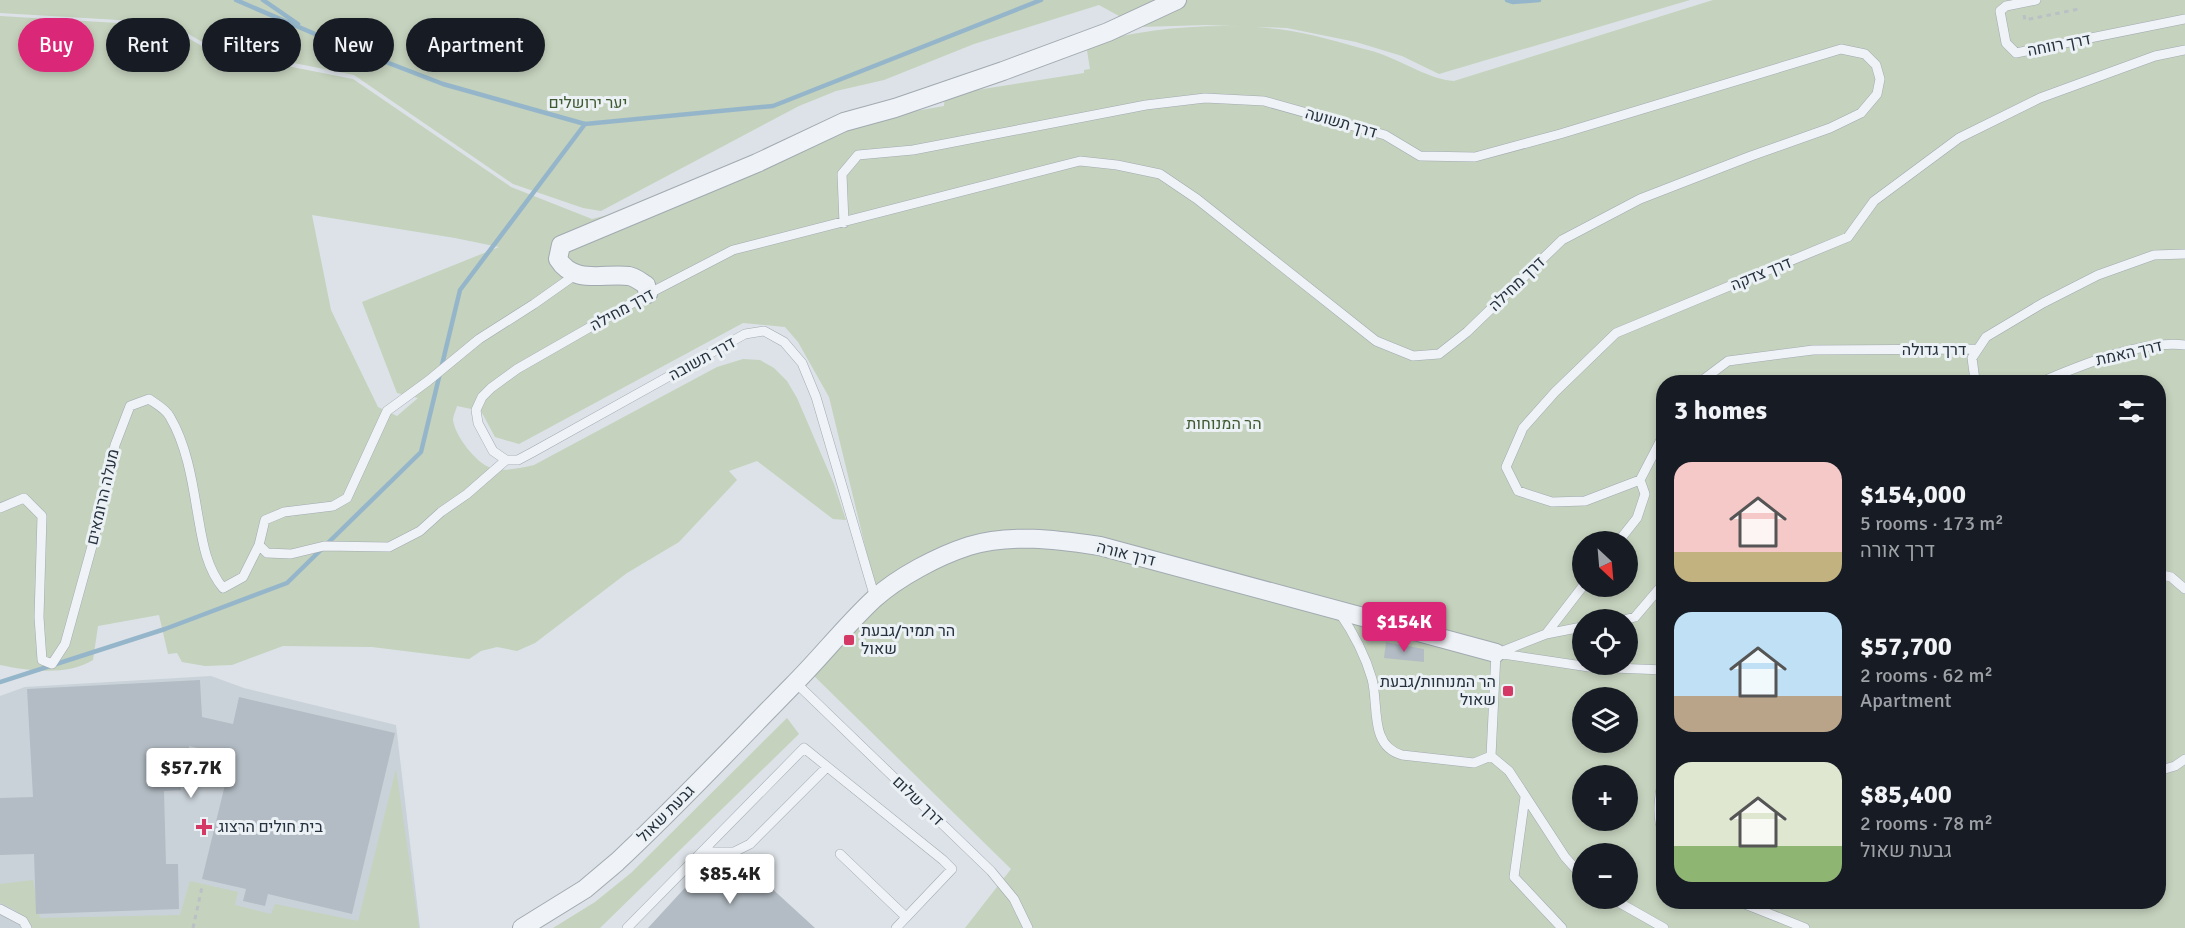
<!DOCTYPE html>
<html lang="en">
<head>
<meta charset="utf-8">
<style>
  :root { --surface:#171b24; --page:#20242c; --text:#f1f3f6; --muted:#9ea1a6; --accent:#db2777 }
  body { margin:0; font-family:Signika,Heebo,sans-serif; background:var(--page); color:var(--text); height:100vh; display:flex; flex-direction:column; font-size:22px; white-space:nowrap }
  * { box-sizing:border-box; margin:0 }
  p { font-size:20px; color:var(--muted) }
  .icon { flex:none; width:33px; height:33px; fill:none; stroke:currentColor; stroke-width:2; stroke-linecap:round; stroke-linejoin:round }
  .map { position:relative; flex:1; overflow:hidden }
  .details { position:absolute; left:1656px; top:375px; width:510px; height:534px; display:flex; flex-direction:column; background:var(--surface); border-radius:24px; box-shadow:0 3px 9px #0003 }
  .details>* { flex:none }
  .guide { position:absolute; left:18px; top:18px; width:570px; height:54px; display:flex; gap:12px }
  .needle { width:39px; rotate:154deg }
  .fabs { position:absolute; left:1572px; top:531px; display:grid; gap:12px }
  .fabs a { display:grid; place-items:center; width:66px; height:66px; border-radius:50%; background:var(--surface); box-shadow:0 3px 9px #0003; font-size:30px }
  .price { position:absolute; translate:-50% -51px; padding:0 14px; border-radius:6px; background:#fff; color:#222; font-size:20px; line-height:39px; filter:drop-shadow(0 2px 3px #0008) }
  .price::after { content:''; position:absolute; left:50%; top:36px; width:18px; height:14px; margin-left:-9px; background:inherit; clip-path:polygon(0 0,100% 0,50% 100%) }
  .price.on { background:var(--accent); color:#fff }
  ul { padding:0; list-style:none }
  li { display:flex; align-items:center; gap:18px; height:150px; padding:0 18px }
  li span { display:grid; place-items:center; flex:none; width:168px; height:120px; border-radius:18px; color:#555 }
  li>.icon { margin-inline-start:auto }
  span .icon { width:72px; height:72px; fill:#fffc; stroke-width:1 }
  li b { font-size:26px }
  h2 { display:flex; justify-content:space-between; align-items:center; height:72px; padding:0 18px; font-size:26px }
  .tag { padding:0 21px; border-radius:27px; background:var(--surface); box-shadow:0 3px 9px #0003; font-size:21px; line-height:54px }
  .tag.on { background:var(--accent); color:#fff }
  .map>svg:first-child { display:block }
  .built { fill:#cad2d9 }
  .green { fill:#c5d2bd; fill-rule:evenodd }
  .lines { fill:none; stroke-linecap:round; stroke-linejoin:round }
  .stream { stroke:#95b6ca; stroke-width:4.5 }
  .building { fill:#b3bcc4 }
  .lane-casing { stroke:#a1aab1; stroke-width:10 }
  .street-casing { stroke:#a1aab1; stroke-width:20 }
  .path { stroke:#bac0c6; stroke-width:3; stroke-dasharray:4.5 4.5; stroke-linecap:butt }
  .lane { stroke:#eff2f6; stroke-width:9 }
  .street { stroke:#eff2f6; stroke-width:18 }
  .poi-dot { fill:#d43966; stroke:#ecf1f5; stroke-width:2 }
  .labels { text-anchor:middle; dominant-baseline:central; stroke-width:6; stroke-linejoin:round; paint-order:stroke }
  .street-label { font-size:16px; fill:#25323e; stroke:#ecf1f5 }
  .park-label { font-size:16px; fill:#3f5b32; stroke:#ecf1f5 }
  .poi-label { font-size:16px; fill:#25323e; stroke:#ecf1f5; text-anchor:start }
</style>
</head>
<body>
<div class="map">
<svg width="2185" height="928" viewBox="0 0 2185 928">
  <rect width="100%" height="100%" fill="#dce2e7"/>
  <path class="built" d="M211,676L244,688L396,725L420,928H0V696L25,687Z"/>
  <path class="green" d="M0,0H1690L1439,74L1402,56L1356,42L1287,28L1206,25L1139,27L1099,5L974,44L884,80L836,91L799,106L601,211L583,208L513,184L354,75L209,46L170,23L0,13Z
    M1713,0H2185V928H965L1011,869L808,670L874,583L829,397L798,342L785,327L743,323L519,444L495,437L481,411L457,406C456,410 453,416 453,420C455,436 476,463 491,468C505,472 520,468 534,465L717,367L743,359L760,360L774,368L787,381L797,398L834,484L846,520L833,519L757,461L729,471L737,480L679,542L627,573L535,643L517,651L497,647L481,651L469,659L372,647L283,646L232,665L205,666L182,662L177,653L168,654L159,615L98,626L93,660C67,676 29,671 0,665V16L168,26L210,51L353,79L511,187L592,219L686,195L854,122L944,106L945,95L1084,73V70L1090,69L1086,44C1148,28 1214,22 1278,29C1310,33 1341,43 1372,51C1397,58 1430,80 1454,81ZM312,215L455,238L499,247L362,302L397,393L418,398L397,416L378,407L331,310ZM1664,382H2158V902H1664ZM1582,542H1628V586H1582ZM1582,620H1628V664H1582ZM1582,698H1628V742H1582ZM1582,776H1628V820H1582ZM1582,854H1628V898H1582Z
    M787,718L799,734L600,928H553L595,902L631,873Z
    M396,769L419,928H30L15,910L0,903V884L33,880L40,918L180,915L190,881L238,892L235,905L271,914L275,904L358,921Z"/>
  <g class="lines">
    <path class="stream" d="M236,0L329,40L443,84L585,124L773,106L1041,0
      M263,0L298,24
      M1507,0L1513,2L1539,0
      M0,682L165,629L287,583L421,452L460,290L585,124"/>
  </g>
  <path class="building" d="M1386,642L1424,649V662L1384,658Z
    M200,680L202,717L233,724L239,697L395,733L352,914L268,894L265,906L243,901L246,889L202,879L232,756L189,746L191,777L180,778L181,790L164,791L166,864H178L179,909L36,914L34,854L0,855V798L33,797L27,689Z
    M746,865L815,928H648L705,866L727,886Z"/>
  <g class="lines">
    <defs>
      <path id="lane" d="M2036,0L2006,6L2000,11L2006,43L2016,53L2185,19
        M1700,382L1728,361L1813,350L1978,349
        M1978,382L1975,380L1972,358L1986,337L2043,303L2098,275L2154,255L2185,254
        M2041,382C2082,365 2140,340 2185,345
        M506,460L493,451L478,423L476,410L482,397L491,388L517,369L648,294L733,250L1080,161L1117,165L1160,174L1197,199L1376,341L1413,356L1439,354L1467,332L1562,240L1640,199L1751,156L1830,128L1861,113L1877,94L1880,79L1876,65L1865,54L1841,49L1560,134L1475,157L1420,156L1385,135L1264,101L1205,98L1146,105L913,150L858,155L842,174L844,223
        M506,460L467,494L441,512L420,531L389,547L324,546L291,554L267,553L259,545L265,520L284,512L333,506L347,498L387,411L428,381L479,339L534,304L575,275
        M506,460H518L533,452L745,334L764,331L784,342L802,363L816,397L875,598
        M1640,480L1585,501L1552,502L1518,491L1506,467L1523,428L1555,392L1616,333L1848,237L1874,201L1959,138L2040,98L2155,56L2185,50
        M0,508L24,498L42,516L39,617L42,660L52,664L65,644L97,528L115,445L130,406L149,399C156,404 166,409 170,417C186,444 192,479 197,510C202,538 205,566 223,588L243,577L259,545
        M1618,542L1637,518L1645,494L1640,480L1664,434
        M2158,574L2171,577L2185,589
        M1339,612C1353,632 1365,655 1372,679C1379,705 1369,746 1402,755L1474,763L1491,756
        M1624,620L1635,617L1664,583
        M1546,634L1582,627
        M1496,653L1589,667L1664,670
        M1498,653L1546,634L1583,586
        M796,683L991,871L1014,899L1028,928
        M1491,756L1509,771L1565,857L1582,876
        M1491,756L1496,653
        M2158,771L2175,766L2185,759
        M1664,772C1660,793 1655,815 1664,835
        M1525,797L1514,877L1562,928
        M702,852H734L750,844L827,767
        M840,854L906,917
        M1611,898L1664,928
        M1740,902L1805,928
        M0,909L23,921L27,928
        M627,928L804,748L943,860L952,869L896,928"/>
      <path id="street" d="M648,294L646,285C641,282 635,277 629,276C603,273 574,285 558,259L561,245L757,163L844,122L895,108L1003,71L1108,32L1177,0
        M522,928L585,889L617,862C678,805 735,744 793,685C821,657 846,625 874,599C898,577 938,556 969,546C1011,533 1058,540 1100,546L1496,653"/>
    </defs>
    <use href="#lane" class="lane-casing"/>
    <use href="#street" class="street-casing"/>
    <path class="path" d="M2024,15L2025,20L2079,9
      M193,928L202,887"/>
    <use href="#lane" class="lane"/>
    <use href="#street" class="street"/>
  </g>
  <g class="poi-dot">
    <rect x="843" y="634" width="12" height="12" rx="3"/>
    <rect x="1502" y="685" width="12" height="12" rx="3"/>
    <path d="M201 818h6v6h6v6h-6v6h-6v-6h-6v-6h6z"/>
  </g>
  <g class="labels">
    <g class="street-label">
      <text transform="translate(2059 45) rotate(-11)">דרך רווחה</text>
      <text transform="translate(1341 123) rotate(16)">דרך תשועה</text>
      <text transform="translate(1761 274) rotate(-22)">דרך צדקה</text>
      <text transform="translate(1517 284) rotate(-44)">דרך מחילה</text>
      <text transform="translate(622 310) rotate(-29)">דרך מחילה</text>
      <text x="1934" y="350">דרך גדולה</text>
      <text transform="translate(2129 353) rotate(-13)">דרך האמת</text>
      <text transform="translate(702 359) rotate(-29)">דרך תשובה</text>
      <text transform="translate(103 497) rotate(-77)">מעלה הרומאים</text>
      <text transform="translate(1126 554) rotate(14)">דרך אורה</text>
      <text transform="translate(918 801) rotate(44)">דרך שלום</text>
      <text transform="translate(666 814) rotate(-45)">גבעת שאול</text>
    </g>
    <g class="park-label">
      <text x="588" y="103">יער ירושלים</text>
      <text x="1224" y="424">הר המנוחות</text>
    </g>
    <g class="poi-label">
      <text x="861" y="631">הר תמיר/גבעת<tspan x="861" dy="18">שאול</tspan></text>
      <text x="1496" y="682" text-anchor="end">הר המנוחות/גבעת<tspan x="1496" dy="18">שאול</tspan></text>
      <text x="218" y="827">בית חולים הרצוג</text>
    </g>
  </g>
</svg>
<div class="fabs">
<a><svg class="needle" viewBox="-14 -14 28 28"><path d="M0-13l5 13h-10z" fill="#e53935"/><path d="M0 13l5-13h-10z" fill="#9ea1a6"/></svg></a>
<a><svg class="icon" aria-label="locate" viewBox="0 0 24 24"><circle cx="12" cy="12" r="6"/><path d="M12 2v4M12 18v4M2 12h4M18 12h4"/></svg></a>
<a><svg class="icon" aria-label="layers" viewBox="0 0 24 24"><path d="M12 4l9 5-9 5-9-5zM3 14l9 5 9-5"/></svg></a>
<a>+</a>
<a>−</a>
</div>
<b class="price on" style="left:1404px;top:653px">$154K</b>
<b class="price" style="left:191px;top:799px">$57.7K</b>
<b class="price" style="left:730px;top:905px">$85.4K</b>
<div class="guide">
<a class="tag on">Buy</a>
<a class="tag">Rent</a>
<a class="tag">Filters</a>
<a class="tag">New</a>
<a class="tag">Apartment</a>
</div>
<section class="details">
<h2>3 homes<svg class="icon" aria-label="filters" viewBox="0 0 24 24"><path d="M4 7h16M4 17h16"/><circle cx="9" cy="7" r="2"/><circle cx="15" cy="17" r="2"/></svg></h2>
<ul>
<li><span style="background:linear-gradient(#f6c9c9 75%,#c2b280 0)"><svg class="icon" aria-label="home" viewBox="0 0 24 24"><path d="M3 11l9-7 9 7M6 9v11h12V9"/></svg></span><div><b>$154,000</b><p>5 rooms · 173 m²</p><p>דרך אורה</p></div></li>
<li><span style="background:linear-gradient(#bfe0f5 70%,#b9a48a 0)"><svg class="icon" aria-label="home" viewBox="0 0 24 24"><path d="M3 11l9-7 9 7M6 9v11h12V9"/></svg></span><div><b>$57,700</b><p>2 rooms · 62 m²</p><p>Apartment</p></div></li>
<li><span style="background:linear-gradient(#dfe7d0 70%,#8fb573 0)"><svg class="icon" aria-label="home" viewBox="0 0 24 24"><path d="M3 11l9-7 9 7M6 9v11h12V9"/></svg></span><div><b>$85,400</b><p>2 rooms · 78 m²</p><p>גבעת שאול</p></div></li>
</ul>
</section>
</div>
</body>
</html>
